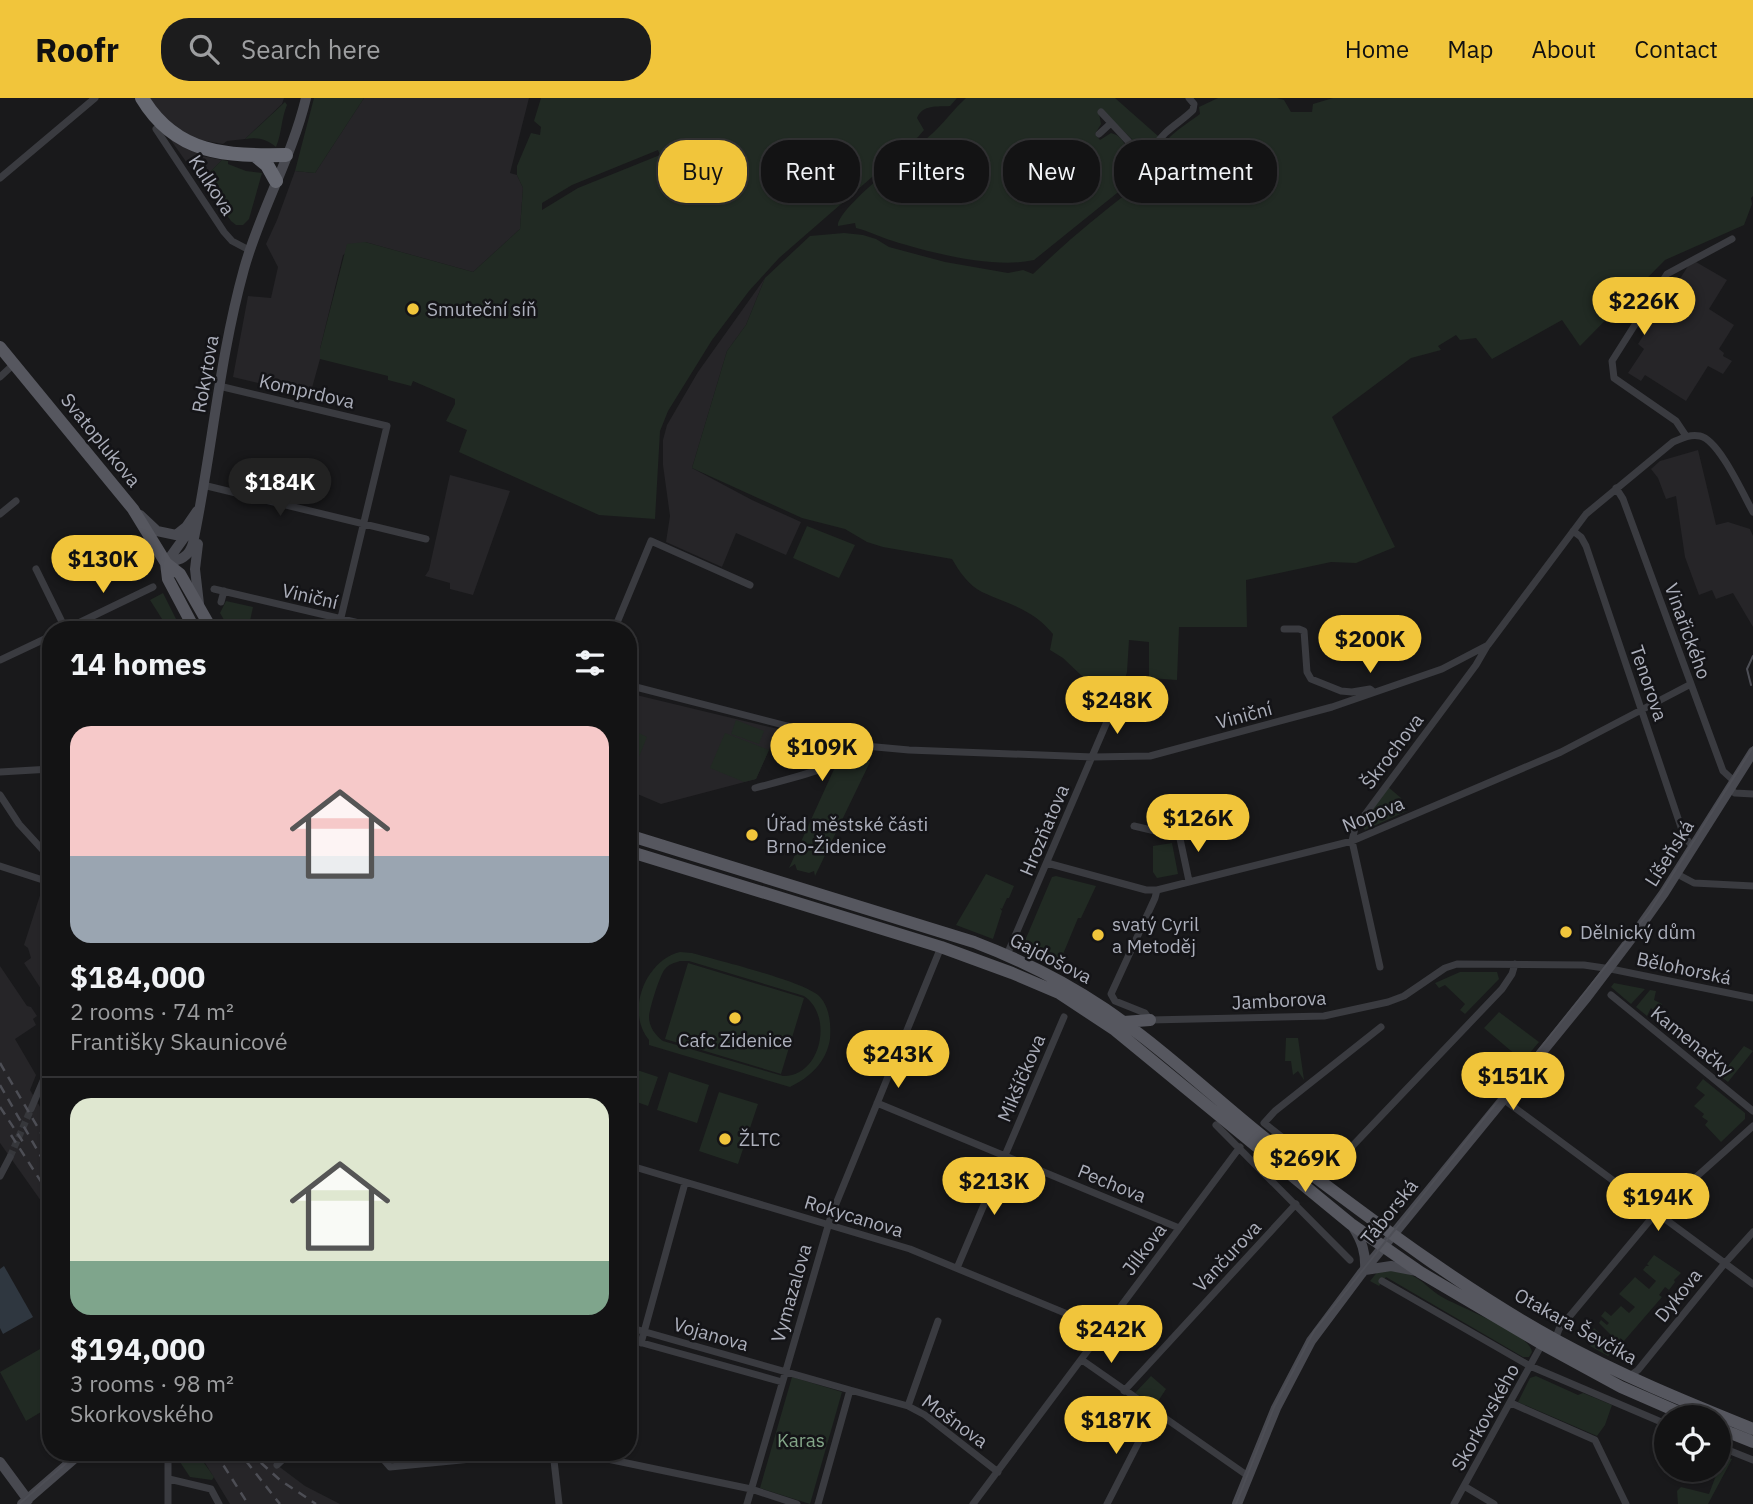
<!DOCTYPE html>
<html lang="en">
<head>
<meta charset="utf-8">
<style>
  :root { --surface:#131314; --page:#1c1c1d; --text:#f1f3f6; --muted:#9d9ea0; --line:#323234; --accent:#f1c53b }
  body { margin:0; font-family:"IBM Plex Sans",sans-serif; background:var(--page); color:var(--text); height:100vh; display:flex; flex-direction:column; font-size:26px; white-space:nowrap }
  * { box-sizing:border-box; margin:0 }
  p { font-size:23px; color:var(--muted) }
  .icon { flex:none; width:38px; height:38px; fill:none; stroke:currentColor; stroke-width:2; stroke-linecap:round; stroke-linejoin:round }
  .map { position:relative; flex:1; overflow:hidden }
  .panel { position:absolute; left:42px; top:523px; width:595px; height:840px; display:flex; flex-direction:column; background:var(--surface); border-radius:28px; box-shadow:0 2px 5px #0004,0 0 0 2px var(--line) }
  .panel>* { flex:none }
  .guide { position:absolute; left:658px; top:42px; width:665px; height:63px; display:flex; gap:14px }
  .buttons { position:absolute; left:1654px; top:1307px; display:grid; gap:14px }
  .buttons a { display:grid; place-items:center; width:77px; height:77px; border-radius:50%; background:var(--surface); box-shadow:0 2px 5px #0004,0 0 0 2px var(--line); font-size:35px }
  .price { position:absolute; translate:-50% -60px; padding:0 16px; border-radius:24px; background:var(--accent); color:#111; font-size:23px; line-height:46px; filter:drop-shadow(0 2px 4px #0008) }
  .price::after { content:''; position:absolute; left:50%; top:42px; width:21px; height:16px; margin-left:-10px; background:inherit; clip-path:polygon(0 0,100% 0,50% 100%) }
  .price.selected { background:#222; color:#fff }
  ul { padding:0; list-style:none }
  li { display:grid; align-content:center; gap:14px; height:371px; padding:0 28px }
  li+li { border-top:2px solid var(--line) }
  li span { display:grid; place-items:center; height:217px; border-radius:21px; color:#555 }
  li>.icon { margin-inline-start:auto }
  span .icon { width:126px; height:126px; fill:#fffc; stroke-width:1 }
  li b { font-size:30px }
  h2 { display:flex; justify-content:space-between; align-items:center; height:84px; padding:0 28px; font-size:30px }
  .chip { padding:0 24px; border-radius:28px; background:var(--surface); box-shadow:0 2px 5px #0004,0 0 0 2px var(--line); font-size:24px; line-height:63px }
  .chip.selected { background:var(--accent); color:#111 }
  header { display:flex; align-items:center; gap:42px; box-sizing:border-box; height:98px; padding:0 35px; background:var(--accent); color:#111 }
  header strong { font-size:33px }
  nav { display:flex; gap:38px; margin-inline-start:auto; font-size:24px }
  .search { width:490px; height:63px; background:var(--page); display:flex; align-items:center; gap:18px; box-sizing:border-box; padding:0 24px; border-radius:28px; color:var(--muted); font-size:26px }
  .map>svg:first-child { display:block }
  .built { fill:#262528 }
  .green { fill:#212a23; fill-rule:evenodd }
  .water { fill:#2f3740 }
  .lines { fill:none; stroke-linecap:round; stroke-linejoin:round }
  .street-tunnel { stroke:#36373b; stroke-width:7; stroke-dasharray:7 3.5; stroke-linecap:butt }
  .street { stroke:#3a3b40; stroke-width:7 }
  .secondary { stroke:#484950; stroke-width:10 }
  .primary { stroke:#56575f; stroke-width:12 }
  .highway { stroke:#666871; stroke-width:14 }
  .tram { stroke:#4d4e55; stroke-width:2 }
  .rail { stroke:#4d4e55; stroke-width:2.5; stroke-dasharray:9 7; stroke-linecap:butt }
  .poi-dot { fill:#f1c53b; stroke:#141417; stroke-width:2.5 }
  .labels { text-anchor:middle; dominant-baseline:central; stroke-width:5; stroke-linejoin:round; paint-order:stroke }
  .street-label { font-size:19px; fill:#acafbb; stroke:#141417 }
  .poi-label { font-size:19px; fill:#acafbb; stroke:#141417; text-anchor:start }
  .park-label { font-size:19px; fill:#83a688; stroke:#141417 }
</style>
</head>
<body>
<header>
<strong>Roofr</strong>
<div class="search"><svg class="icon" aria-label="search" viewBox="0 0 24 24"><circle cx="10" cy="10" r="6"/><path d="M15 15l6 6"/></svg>Search here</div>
<nav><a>Home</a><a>Map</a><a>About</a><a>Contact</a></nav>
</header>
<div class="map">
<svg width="1753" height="1406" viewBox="0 0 1753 1406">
  <rect width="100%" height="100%" fill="#19191b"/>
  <path class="built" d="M144,0H284L282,6L245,41L227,43L223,46L201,42L197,57L222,62L202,82L190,63L187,65L163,31Z
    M364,0H529L510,75L517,77L523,90L520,131L473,174L365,144L343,157L320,251V261L310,297L233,279L248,198L271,200L278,169L266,146L277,122L295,73L315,75Z
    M1696,164L1727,182L1709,211L1734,227L1719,251L1724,255L1723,258L1732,263L1723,276L1708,268L1686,303L1645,277L1641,283L1628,275L1644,251L1638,246L1690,165Z
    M765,180L746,227L727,253L692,370L752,402L801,424L786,457L736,435L722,469L666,444L670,418L663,367V342L667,327L698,274Z
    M1698,352L1716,427L1728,424L1750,431L1753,438V529L1733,495L1716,501L1712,492L1699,497L1685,459L1676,398L1666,401L1658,380L1651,371L1660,363Z
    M450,377L510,393L473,497L450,491V485L425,478L429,472Z
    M628,595L778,631L756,681L661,706L628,692Z
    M43,788L51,790V898L47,900L24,865L31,860L28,850L24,847Z
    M0,868L27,908L31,909L37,918L33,921L36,927L15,941L36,977L30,992L51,1027V1117L0,1045Z
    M199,1355H261L305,1388L340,1406H230Z"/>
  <path class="green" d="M314,0H364L315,75L295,73Z
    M541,0H957L950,8C937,9 923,6 917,20L924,32L918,39L779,160L749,193L712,242L668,313L660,333L655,421L599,417L459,354L467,332L446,323L455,306V301L413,283L411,288L388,282V278L320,261V251L347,146L365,144L473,174L520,131L523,90L517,77V68L531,35L540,37L541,29L534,23ZM658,52L660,57L578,90L542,112V105L572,87Z
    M966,0H1115L1158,38L1148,57L1102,12L1099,15L1101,26L1095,36L1100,42L1111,35C1131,40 1124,62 1139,71L1135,79L1127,87L1034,162C995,171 931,155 893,143C880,139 869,133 856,130L855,125L838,128C837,109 919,49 936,32C946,22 955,10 966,0Z
    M1218,0H1277L1284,2L1291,14H1312L1313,6L1333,0H1753V98L1751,100L1752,106L1744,127L1665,162L1580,248L1562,222L1492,261L1476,240L1460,242L1456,237L1438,248L1441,252L1411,260L1332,319L1395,449L1356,465L1331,464L1246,482L1247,529H1179L1177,582L1149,580V544L1129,542L1127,574L1119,601L1083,579L1063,560L1050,552L1053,536C1033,511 1010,507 982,494C969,488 959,473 952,461L883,449L867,444L845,431L802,420L692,370L727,253L746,227L765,180L810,138L844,135L863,137L876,141L889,149L945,164L1008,175L1023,172L1033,176C1064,146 1096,119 1130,93C1138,86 1141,79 1150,75V69C1155,63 1157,58 1161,50C1169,36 1187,26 1200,16L1199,9Z
    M285,4L287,7C281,21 282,35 276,49C267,41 257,39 245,41Z
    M222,62L228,63V66L246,73L262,75L249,121L243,127H236L231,123L202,82Z
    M807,428L855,447L839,480L793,460Z
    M163,495L180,529L182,532H169L150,502Z
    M226,503L253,509L248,532H230L220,515Z
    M736,622L764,633L759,646L731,636Z
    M628,630L647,639L634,671L628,669Z
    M725,635L769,652L756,681L744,684L710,670Z
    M866,662L870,664L815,778L814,773L809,775L797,772L795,766L789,770L835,669Z
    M1387,688L1401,700L1407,713L1365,732L1360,726Z
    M1172,745L1178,776L1157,780L1153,774V748Z
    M986,776L1014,788L1009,800H1007L1002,811L1000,810L1002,813L993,841L956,827Z
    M1056,778L1096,788L1081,820H1078L1061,861L1024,845L1052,779Z
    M680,854L692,855C716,862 807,884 820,899C830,910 831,927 830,941C826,965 810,979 790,989L649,947V942C625,913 646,862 680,854ZM680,863H689L804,898C834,918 821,979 783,978L663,943C656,938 649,929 649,919C649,912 660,876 665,871C669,866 674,865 680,863Z
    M688,865L804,900L781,976L665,941Z
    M1460,874H1497L1499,881L1465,916L1460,912L1465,906L1445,887L1439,890L1435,885Z
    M1614,885L1645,891L1631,906L1611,889Z
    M1650,892L1656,893L1654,902L1662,906L1661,909L1658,908L1654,913L1651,910L1647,918L1636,909Z
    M1499,914L1539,944L1523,963L1484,930Z
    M1286,940H1298L1304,982L1298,973L1293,977L1291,963H1285Z
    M1744,948L1753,953L1728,984L1720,978Z
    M628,969L658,979L648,1008L634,1003L637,994L628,991Z
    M669,974L709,987L697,1025L657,1012Z
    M1703,981L1745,1015V1021L1721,1044L1705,1027L1708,1023L1702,1019L1704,1016L1694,1008L1705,997L1696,990Z
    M719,994L758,1006L738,1066L699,1053Z
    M1654,1157L1681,1175L1674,1182L1675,1184L1669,1192L1665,1189L1659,1197L1662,1199L1624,1243L1620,1240L1619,1244L1621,1246L1608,1258L1590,1248L1595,1241L1591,1237L1594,1230L1607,1242L1611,1237L1599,1225L1601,1222L1607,1227L1609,1225L1601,1218L1605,1213L1611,1218L1621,1208L1629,1215L1635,1209L1619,1196L1635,1179L1649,1191L1656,1183L1643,1172L1646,1168H1649L1647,1166Z
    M1379,1172C1390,1173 1402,1173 1411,1177C1423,1182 1431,1193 1442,1199C1459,1209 1531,1236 1532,1254L1529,1259H1523L1386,1179L1379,1188L1370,1183Z
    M47,1247L51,1253V1308L26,1323L0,1274Z
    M1151,1278L1166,1291L1155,1308L1135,1295Z
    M1536,1278L1578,1297L1583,1295L1612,1307L1605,1327L1597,1338L1518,1304L1530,1280Z
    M792,1279L842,1294L810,1406L760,1390Z
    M174,1355H197L214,1379L212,1382L190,1379Z
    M1719,1356L1732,1361L1708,1406H1678L1677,1393L1681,1389L1709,1396L1718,1372Z"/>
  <path class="water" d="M4,1168L33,1219L3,1236L0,1230V1171Z"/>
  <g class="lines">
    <path class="street-tunnel" d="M10,1059L31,1011"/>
    <path class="street" d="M1101,14L1129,44L1133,61L1143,67C1150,62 1151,55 1155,48C1164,32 1180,25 1193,12L1194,6L1189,0
      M156,31L224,134L232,143L249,152
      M1099,36L1111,25
      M0,80L95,0
      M0,279L14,266
      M219,288L387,328L338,532
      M1686,338L1676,323L1614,280L1612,263L1667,176L1732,141
      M203,387L426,441
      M1616,390L1623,401L1723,673L1734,683
      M0,416L16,403
      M1573,433L1581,439L1586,448L1684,738L1693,749
      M36,471L66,532
      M214,491L389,532
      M221,504L224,493
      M1284,531H1299L1304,533L1307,574L1311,581L1341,593L1352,594L1370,591L1374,594
      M64,532L153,489
      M614,532L651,443L750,487
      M0,562L51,538
      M628,587L865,648L909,652L1093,659L1150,658L1332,609L1442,571L1488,547L1586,416L1673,344C1682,340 1690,336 1700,338C1719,342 1743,396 1753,414
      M0,674L51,671
      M755,690C780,683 850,667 865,648
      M1729,691L1735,695L1753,696
      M0,697L19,726L51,761
      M1134,728L1168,736L1213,729
      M1179,736L1189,783
      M1047,765L1146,792H1157L1352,743L1561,654L1691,586
      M0,768L49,784
      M1677,776L1694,785L1753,788
      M1157,792L1155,800L1111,896L1115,903L1145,915L1150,922L1324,918L1388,904L1404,898L1445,870L1457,866L1584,867L1611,871L1753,900
      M1006,859L1115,605
      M1380,869L1352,743L1355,730L1476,567L1487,548
      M1611,897L1753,1013
      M1381,929L1275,1013L1264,1025L1320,1069L1324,1070L1340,1061L1502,891L1512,876L1515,866
      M1503,1001L1753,1186
      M877,1005L1179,1130
      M31,1011L51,964
      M1216,1027L1350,1162
      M628,1067L910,1151L1089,1225L1102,1234
      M0,1078L10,1059
      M957,1170L1064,919
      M1382,1183L1530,1268L1666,1326
      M628,1229L850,1292L818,1406
      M628,1241L782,1284
      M1555,1242L1559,1231L1656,1115L1753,1028
      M641,1245L685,1085
      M1082,1262L1248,1378
      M1628,1279L1638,1272L1725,1165L1753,1134
      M850,1292L908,1308L925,1317L998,1374
      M1124,1293L1296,1106
      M1511,1305L1595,1342L1626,1406
      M908,1308L938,1223
      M1718,1348L1753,1362
      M163,1354L168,1363V1406
      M377,1354L390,1369L543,1354
      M553,1354L559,1406
      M574,1354L751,1391L797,1406
      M277,1367L291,1354
      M169,1381L211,1391L219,1406
      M1464,1388L1494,1406
      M747,1406L831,1118L941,849
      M973,1406L1240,1049
      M1107,1406L1154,1314
      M1454,1406L1542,1246"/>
    <path class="secondary" d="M140,417L157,433L176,437L186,429L197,413
      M198,446L195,471L199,506
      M166,465C181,462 189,459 193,445C212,354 219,261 244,171C260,113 292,59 306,0
      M166,465L191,430
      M1353,1129C1362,1143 1366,1155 1365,1172
      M1365,1172L1391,1168L1417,1173
      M0,1364L28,1402
      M22,1406L82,1354
      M1237,1406L1276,1310L1311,1243L1361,1176L1587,899L1637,833L1664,795L1753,654"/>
    <path class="primary" d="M0,249L133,411L166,465L180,476L212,532
      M166,465L168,481L195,532
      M628,737L974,844C1021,862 1064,883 1105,911C1175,959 1235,1020 1303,1070C1384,1131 1467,1193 1556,1242C1620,1277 1686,1304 1753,1331
      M628,753L941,849L1012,875L1059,895L1115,932L1351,1126L1420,1174L1542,1246L1621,1289L1692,1320
      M1124,924L1150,922
      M1718,1330L1753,1344"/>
    <path class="highway" d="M142,0C176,57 227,58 286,57
      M256,58L267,67L276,83"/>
    <path class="tram" d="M1751,587L1747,571L1753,558
      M19,1406L79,1354
      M1236,1406L1274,1309L1314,1233L1649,814L1753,649"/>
    <path class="rail" d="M0,965L51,1052
      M0,987L51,1076
      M0,1009L23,1044
      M11,1037L51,1099
      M215,1354L248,1406
      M249,1354L280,1382L316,1406
      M246,1363L280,1406"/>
  </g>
  <g class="poi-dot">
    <circle cx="413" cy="211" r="7"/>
    <circle cx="752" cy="737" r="7"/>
    <circle cx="1566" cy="834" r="7"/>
    <circle cx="1098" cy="837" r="7"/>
    <circle cx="735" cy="920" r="7"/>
    <circle cx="725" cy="1041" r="7"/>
  </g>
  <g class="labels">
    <g class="street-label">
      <text transform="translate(212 87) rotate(57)">Kulkova</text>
      <text transform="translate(205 276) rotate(-80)">Rokytova</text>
      <text transform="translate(307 293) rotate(13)">Komprdova</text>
      <text transform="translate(101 342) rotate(51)">Svatoplukova</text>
      <text transform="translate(310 498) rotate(13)">Viniční</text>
      <text transform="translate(1688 533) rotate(70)">Vinařického</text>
      <text transform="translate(1649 585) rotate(71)">Tenorova</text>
      <text transform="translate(1244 617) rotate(-15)">Viniční</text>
      <text transform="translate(1392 653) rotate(-53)">Škrochova</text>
      <text transform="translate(1373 716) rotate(-22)">Nopova</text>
      <text transform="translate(1044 732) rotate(-67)">Hrozňatova</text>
      <text transform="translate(1669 755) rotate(-58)">Líšeňská</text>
      <text transform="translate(1051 860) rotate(27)">Gajdošova</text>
      <text transform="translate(1684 870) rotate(12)">Bělohorská</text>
      <text transform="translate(1279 902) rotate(-3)">Jamborova</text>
      <text transform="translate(1692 943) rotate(39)">Kamenačky</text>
      <text transform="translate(1021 980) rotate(-67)">Mikšíčkova</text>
      <text transform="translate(1112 1085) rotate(22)">Pechova</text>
      <text transform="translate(1389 1114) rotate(-51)">Táborská</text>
      <text transform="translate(854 1118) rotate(17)">Rokycanova</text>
      <text transform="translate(1144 1151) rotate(-53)">Jílkova</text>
      <text transform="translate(1227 1158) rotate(-47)">Vančurova</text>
      <text transform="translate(791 1195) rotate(-74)">Vymazalova</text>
      <text transform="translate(1678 1197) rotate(-51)">Dykova</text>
      <text transform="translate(1576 1228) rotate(29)">Otakara Ševčíka</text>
      <text transform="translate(711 1236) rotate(16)">Vojanova</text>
      <text transform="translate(1485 1319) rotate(-61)">Skorkovského</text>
      <text transform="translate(955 1323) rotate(36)">Mošnova</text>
    </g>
    <g class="poi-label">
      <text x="427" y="211">Smuteční síň</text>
      <text x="766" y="726">Úřad městské části<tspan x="766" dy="22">Brno-Židenice</tspan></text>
      <text x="1112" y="826">svatý Cyril<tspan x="1112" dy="22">a Metoděj</tspan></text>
      <text x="1580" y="834">Dělnický dům</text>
      <text x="735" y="942" text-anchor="middle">Cafc Zidenice</text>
      <text x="739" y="1041">ŽLTC</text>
    </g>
    <g class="park-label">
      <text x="801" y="1342">Karas</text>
    </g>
  </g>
</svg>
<div class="buttons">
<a><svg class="icon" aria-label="locate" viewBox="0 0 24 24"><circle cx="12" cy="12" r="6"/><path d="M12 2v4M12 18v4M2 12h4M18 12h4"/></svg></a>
</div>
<b class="price" style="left:1644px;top:239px">$226K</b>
<b class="price selected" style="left:280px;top:420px">$184K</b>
<b class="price" style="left:103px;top:497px">$130K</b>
<b class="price" style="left:1370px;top:577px">$200K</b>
<b class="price" style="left:1117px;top:638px">$248K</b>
<b class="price" style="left:822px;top:685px">$109K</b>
<b class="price" style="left:1198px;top:756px">$126K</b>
<b class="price" style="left:898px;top:992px">$243K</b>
<b class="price" style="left:1513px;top:1014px">$151K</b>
<b class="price" style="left:1305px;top:1096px">$269K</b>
<b class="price" style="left:994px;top:1119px">$213K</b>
<b class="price" style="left:1658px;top:1135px">$194K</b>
<b class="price" style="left:1111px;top:1267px">$242K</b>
<b class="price" style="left:1116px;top:1358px">$187K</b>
<div class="guide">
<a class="chip selected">Buy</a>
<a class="chip">Rent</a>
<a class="chip">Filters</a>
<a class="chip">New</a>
<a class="chip">Apartment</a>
</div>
<section class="panel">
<h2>14 homes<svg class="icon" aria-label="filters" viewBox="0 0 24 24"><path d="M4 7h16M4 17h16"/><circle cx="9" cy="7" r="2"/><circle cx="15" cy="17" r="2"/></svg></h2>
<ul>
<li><span style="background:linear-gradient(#f6c9c9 60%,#9aa5b1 0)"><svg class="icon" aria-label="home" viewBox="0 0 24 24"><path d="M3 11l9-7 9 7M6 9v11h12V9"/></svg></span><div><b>$184,000</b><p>2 rooms · 74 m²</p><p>Františky Skaunicové</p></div></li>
<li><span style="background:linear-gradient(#dfe7d0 75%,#7fa58c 0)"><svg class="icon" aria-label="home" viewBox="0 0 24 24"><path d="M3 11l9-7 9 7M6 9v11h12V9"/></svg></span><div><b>$194,000</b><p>3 rooms · 98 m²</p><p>Skorkovského</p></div></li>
</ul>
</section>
</div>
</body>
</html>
